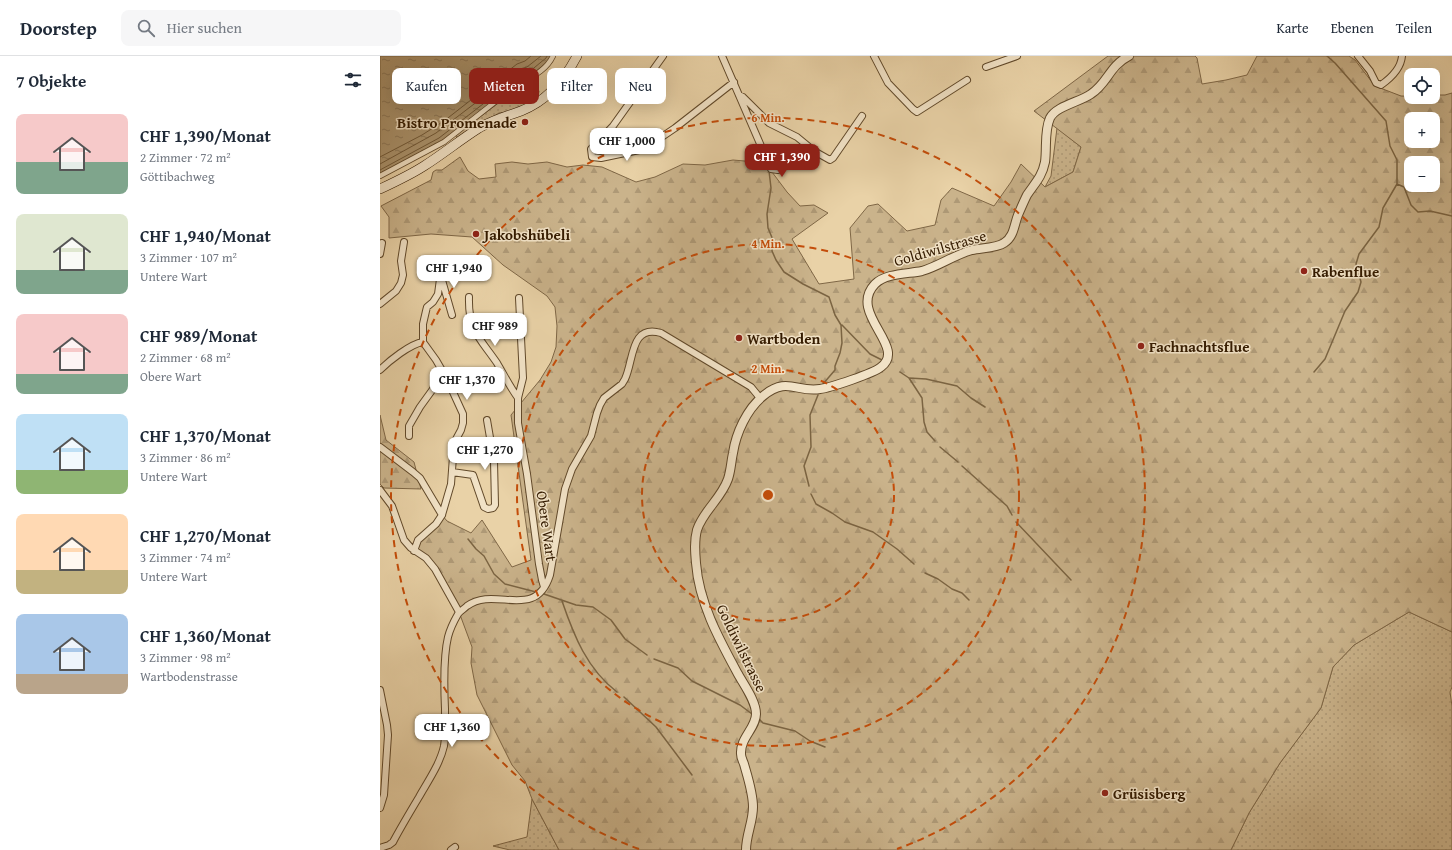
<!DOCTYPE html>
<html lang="de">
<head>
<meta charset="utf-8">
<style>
  :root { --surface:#fff; --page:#f6f6f7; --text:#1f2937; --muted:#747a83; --line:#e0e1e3; --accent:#8f2418 }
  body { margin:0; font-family:"Gentium Book Plus",serif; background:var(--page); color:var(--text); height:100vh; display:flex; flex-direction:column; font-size:15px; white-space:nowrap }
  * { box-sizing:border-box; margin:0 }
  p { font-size:13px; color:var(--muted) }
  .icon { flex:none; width:22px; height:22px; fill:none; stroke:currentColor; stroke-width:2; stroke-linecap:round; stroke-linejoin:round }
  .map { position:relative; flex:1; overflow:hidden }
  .panel { display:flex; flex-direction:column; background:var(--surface); width:380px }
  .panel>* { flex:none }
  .banner { position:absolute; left:12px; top:12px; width:380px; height:36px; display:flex; gap:8px }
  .tools { position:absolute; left:1024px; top:12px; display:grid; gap:8px }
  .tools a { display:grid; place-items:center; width:36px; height:36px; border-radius:8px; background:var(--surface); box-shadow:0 4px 16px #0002; font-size:20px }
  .price { position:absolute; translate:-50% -34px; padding:0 9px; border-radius:8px; background:#fff; color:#222; font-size:13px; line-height:26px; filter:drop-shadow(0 1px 2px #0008) }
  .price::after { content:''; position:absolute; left:50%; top:24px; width:12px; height:9px; margin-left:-6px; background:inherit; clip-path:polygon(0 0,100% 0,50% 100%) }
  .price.selected { background:var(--accent); color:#fff }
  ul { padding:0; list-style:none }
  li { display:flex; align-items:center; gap:12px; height:100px; padding:0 16px }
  li span { display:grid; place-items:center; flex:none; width:112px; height:80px; border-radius:8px; color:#555 }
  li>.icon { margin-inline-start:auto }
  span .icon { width:48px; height:48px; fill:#fffc; stroke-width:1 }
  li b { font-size:17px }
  h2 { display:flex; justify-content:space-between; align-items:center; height:48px; padding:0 16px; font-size:17px }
  .pill { padding:0 14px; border-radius:8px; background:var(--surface); box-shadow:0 4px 16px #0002; font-size:14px; line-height:36px }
  .pill.selected { background:var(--accent); color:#fff }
  header { display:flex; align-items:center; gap:24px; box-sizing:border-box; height:56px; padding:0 20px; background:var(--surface); border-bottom:1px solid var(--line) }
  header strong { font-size:19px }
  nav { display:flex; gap:22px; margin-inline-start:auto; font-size:14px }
  .search { width:280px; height:36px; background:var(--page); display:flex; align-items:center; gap:10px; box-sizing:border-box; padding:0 14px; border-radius:8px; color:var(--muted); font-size:15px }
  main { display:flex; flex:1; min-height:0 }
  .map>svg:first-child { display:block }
  .green { fill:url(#green-dots); stroke:#7f6746 }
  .forest { fill:url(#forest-firs); stroke:#7f6746; fill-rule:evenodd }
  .water { fill:url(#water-ripples); stroke:#7b6442 }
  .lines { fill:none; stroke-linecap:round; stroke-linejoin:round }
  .shore { stroke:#705837; stroke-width:1 }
  .stream { stroke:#7b6442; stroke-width:1.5 }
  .pedestrian-casing { stroke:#61492a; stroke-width:6 }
  .minor-casing { stroke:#61492a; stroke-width:8 }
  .tertiary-casing { stroke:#61492a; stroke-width:10 }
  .secondary-casing { stroke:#341b00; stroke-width:10 }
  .pedestrian { stroke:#f1e2c6; stroke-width:4.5 }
  .minor { stroke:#f1e2c6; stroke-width:6 }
  .tertiary { stroke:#f1e2c6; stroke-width:8 }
  .secondary { stroke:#f1e2c6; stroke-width:9 }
  .ring { fill:none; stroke:#c44d0a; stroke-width:2; stroke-dasharray:7 5 }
  .poi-dot { fill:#8f2418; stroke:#f1e2c6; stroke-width:1.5 }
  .labels { text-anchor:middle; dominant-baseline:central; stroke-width:3; stroke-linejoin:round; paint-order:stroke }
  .poi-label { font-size:15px; font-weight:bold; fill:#341b00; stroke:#f1e2c6; text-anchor:start }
  .street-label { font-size:15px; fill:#341b00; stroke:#f1e2c6 }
  .centre { fill:#c44d0a; stroke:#f1e2c6; stroke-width:2 }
  .ring-label { font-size:12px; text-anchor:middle; font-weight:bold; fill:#c44d0a; stroke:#f1e2c6; stroke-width:3; stroke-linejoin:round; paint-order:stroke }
</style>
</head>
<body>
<header>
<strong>Doorstep</strong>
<div class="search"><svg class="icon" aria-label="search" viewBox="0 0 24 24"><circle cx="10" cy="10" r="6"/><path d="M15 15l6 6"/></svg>Hier suchen</div>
<nav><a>Karte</a><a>Ebenen</a><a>Teilen</a></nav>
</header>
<main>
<section class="panel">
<h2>7 Objekte<svg class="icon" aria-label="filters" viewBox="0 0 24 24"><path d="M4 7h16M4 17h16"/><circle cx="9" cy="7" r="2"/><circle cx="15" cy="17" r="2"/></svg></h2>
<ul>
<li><span style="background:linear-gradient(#f6c9c9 60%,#7fa58c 0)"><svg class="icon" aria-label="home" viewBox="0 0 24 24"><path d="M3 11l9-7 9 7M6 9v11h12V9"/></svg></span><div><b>CHF 1,390/Monat</b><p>2 Zimmer · 72 m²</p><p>Göttibachweg</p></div></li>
<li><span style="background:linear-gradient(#dfe7d0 70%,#7fa58c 0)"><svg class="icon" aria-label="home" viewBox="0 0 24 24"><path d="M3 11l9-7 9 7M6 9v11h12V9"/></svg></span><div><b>CHF 1,940/Monat</b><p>3 Zimmer · 107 m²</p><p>Untere Wart</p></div></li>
<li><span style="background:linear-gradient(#f6c9c9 75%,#7fa58c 0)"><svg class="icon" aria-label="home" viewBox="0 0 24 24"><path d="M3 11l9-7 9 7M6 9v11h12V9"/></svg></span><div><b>CHF 989/Monat</b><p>2 Zimmer · 68 m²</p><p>Obere Wart</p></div></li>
<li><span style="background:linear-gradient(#bfe0f5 70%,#8fb573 0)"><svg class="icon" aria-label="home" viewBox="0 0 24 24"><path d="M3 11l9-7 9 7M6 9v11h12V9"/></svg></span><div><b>CHF 1,370/Monat</b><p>3 Zimmer · 86 m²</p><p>Untere Wart</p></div></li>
<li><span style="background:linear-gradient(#ffd9b3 70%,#c2b280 0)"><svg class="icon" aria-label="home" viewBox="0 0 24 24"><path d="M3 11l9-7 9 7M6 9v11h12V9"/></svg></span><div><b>CHF 1,270/Monat</b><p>3 Zimmer · 74 m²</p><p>Untere Wart</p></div></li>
<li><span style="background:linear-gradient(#a9c7e8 75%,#b9a48a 0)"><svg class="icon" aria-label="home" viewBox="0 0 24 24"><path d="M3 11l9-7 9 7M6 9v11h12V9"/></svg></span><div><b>CHF 1,360/Monat</b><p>3 Zimmer · 98 m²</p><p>Wartbodenstrasse</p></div></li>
</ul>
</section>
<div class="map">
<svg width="1072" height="794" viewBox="0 0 1072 794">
  <defs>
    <pattern id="green-dots" width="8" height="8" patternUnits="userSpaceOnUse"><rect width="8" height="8" fill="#cab38b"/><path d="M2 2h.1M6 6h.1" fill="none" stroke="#ae9976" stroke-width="1.8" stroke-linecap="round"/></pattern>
    <pattern id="forest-firs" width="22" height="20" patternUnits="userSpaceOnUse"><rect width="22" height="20" fill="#cab38b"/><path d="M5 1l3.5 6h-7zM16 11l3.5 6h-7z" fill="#ae9976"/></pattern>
    <pattern id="water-ripples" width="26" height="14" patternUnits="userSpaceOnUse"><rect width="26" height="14" fill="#ab946e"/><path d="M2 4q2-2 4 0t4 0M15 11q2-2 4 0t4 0" fill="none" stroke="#8c7858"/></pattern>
  </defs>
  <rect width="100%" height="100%" fill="#e9d2a7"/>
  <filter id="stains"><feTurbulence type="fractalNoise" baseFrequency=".005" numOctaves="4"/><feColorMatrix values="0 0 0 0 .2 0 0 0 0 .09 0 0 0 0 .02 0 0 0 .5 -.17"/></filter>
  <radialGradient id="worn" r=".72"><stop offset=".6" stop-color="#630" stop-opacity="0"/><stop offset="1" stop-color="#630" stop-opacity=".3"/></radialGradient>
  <path class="green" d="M151,25L159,35L158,41L148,48L133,55L119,57L88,75L78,83L76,79L145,27Z
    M677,72L701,91L693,116L665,131L671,120Z
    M1029,556L1072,576V631L1070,636L1072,650V794H851L869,757L900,707L941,652L953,611L974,589Z
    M152,743L179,794H130L113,790L147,781Z"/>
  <path class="forest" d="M728,0H815L817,2L822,28L846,24L867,19L877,0H969L975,4L995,30L1021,40L1053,41V39H1065L1072,37V576L1029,556L974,589L953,611L941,652L900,707L869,757L851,794H179L152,743L145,725L132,709L97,639L91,607L92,591L79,556L55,513L34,495L36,489L62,459L67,465L91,477L102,464L132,511L151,504L131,359L160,324L171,306L176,291L177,270L175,251L167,240L123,209L92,181L51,178L9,182V161L1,150L51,124L53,116L56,114H62L80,101L88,115L99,123L116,121L115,108L132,106L148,108L167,106L187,111L203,109L222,111L256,126L275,121L303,108L325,109L353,104L376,106L383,104L407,136L420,150L434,149L448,157L412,183L439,228L474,223L470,172L488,150L498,148L527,175L555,169L561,144L572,132L614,150L631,126L641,108L665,131L693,116L701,91L654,55ZM1031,63H1053V85H1031ZM1031,107H1053V129H1031Z
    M0,359L6,384L34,406L41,433L4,432L0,428Z"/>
  <path class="water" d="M0,0H171L169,5L148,21L146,20L61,85L0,118Z"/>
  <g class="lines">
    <path class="shore" d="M0,101L42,79L64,65L137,8L145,5L151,0
      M0,108L56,77L140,13L147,11L161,0
      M0,114L59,82L143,17L149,16L166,2L167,0"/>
    <path class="stream" d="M389,115L391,132L387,158L388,172L393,184L392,195L396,204L404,216L423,228L449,241L455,259L461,269L462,287L460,297L455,310V314L443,328
      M1017,128L1024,131L1031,149L1038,156L1050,155L1072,160
      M462,269L490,298L502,304
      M520,316L529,322L542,342L544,366L547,376L555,385
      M934,316L945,303L965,255L978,236L981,226L976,208L979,198L999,171L1003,152L1017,128V104L1010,90L1006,65L955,7L947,0
      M529,322L546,323L577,330L591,342L605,351
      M560,391L578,406
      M582,410L627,450L632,459
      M429,430L424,410L431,391L430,359L438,339
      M431,438L436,448L452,457L465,466L493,476L517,493L534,508
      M636,466L691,524
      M88,483L96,493L104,500L114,518L125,528L156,536
      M545,517L558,523L572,533L582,537L589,544
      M164,538L196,549L213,551L231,564L245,583L267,599
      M182,545C194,580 207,613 237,636
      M274,603L298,612L312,625L360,649L372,658
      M244,641L276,671L312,719
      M380,664L383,667L415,675L430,685L445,691"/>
    <defs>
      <path id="pedestrian" d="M0,120L64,86L143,24C155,21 168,11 173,0"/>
      <path id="minor" d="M283,0L233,70L211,93L212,101L221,102L264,93L295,72L354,26
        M342,0L391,113L398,114L406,107
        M494,0L508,27L533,53L537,56L587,24
        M978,0L990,15L996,27L1001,29C1011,22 1021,12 1022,0
        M606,11L637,0
        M359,39L363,41L389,67L417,81L434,95L450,104L453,102L482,60
        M0,198L2,187
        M60,223L62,224L72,259
        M89,241C88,275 100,282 117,307C124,319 130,331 138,342
        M139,242L143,322L138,342V367L147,418L159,508L162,524L164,531
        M0,248L16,235L21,227L23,219L21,205L24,186
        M0,314C9,305 30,288 43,286
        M29,380V370L40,351L53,333L67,323
        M0,391L33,416L40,422L62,459
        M72,416L93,419L104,451L108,453L113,452L115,449L114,405L107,364
        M0,434L12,450L24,484L31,492L46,502L55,513L79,556
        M34,495L38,484L56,468L62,459L71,428L74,387L81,374L83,367V358L67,323L56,304L43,286V268L46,255L47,251L53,246L58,238L60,223
        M0,634L7,669L8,679L4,739L0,752
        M0,792L9,789L13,786C21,771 30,756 39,741C48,725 60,708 64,690C66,678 65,665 65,653C64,631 63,602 68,581C70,573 74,565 78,558C80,555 84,553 87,550C115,529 155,566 170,519L185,433L192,413L211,380L217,357L220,349L224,342L242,328L245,323C254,304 250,268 281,277L371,331L380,342
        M71,794L75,791"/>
      <path id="tertiary" d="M366,794C366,779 373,766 373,751C373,737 368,722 364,708C363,705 361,702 361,698C360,682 376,672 376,658C376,645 364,629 358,618C339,583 319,547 316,507C315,496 314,485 317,474C323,455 341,443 348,423C351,414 351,406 353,397C356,377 367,353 383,340C407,320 417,337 440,333C450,332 494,317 501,311C528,291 467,257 495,228C506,217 528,218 542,215C559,210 574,199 592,194C601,192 617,192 624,187C634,181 634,169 638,159C641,152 644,145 647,139C655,127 662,121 665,106C667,92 664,75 670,62C676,50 700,46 711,38C728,27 729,10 749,0"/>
      <path id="secondary" d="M0,133C15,126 30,119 44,110C63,98 80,84 99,72C113,64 127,60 141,55C167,45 185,23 197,0"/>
    </defs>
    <use href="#pedestrian" class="pedestrian-casing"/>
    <use href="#minor" class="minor-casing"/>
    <use href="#tertiary" class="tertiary-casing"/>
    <use href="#secondary" class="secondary-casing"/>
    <use href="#pedestrian" class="pedestrian"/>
    <use href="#minor" class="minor"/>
    <use href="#tertiary" class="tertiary"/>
    <use href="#secondary" class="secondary"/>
  </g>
  <g class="ring">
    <circle cx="388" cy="439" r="126"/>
    <circle cx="388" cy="439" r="251"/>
    <path d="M259 793A377 377 0 1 1 517 793"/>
  </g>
  <g class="poi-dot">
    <circle cx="145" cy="66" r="4"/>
    <circle cx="96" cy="178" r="4"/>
    <circle cx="924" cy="215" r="4"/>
    <circle cx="359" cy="282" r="4"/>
    <circle cx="761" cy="290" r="4"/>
    <circle cx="725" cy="737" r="4"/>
  </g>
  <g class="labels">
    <g class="poi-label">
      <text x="137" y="66" text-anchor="end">Bistro Promenade</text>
      <text x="104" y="178">Jakobshübeli</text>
      <text x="932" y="215">Rabenflue</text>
      <text x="367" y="282">Wartboden</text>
      <text x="769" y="290">Fachnachtsflue</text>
      <text x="733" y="737">Grüsisberg</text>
    </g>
    <g class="street-label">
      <text transform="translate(560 192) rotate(-16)">Goldiwilstrasse</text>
      <text transform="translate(167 470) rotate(82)">Obere Wart</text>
      <text transform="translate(362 592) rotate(64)">Goldiwilstrasse</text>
    </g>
  </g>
  <circle cx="388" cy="439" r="6" class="centre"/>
  <g class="ring-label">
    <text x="388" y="66">6 Min.</text>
    <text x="388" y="192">4 Min.</text>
    <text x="388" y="317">2 Min.</text>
  </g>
  <rect width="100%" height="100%" filter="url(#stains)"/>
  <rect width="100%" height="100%" fill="url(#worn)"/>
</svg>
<div class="tools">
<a><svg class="icon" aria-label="locate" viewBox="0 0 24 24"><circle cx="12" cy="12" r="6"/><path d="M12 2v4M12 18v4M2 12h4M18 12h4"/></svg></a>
<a>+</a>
<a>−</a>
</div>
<b class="price" style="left:247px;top:106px">CHF 1,000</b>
<b class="price selected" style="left:402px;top:122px">CHF 1,390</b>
<b class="price" style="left:74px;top:233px">CHF 1,940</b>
<b class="price" style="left:115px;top:291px">CHF 989</b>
<b class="price" style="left:87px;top:345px">CHF 1,370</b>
<b class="price" style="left:105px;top:415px">CHF 1,270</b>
<b class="price" style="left:72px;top:692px">CHF 1,360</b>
<div class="banner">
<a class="pill">Kaufen</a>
<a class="pill selected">Mieten</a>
<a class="pill">Filter</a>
<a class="pill">Neu</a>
</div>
</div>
</main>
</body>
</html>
